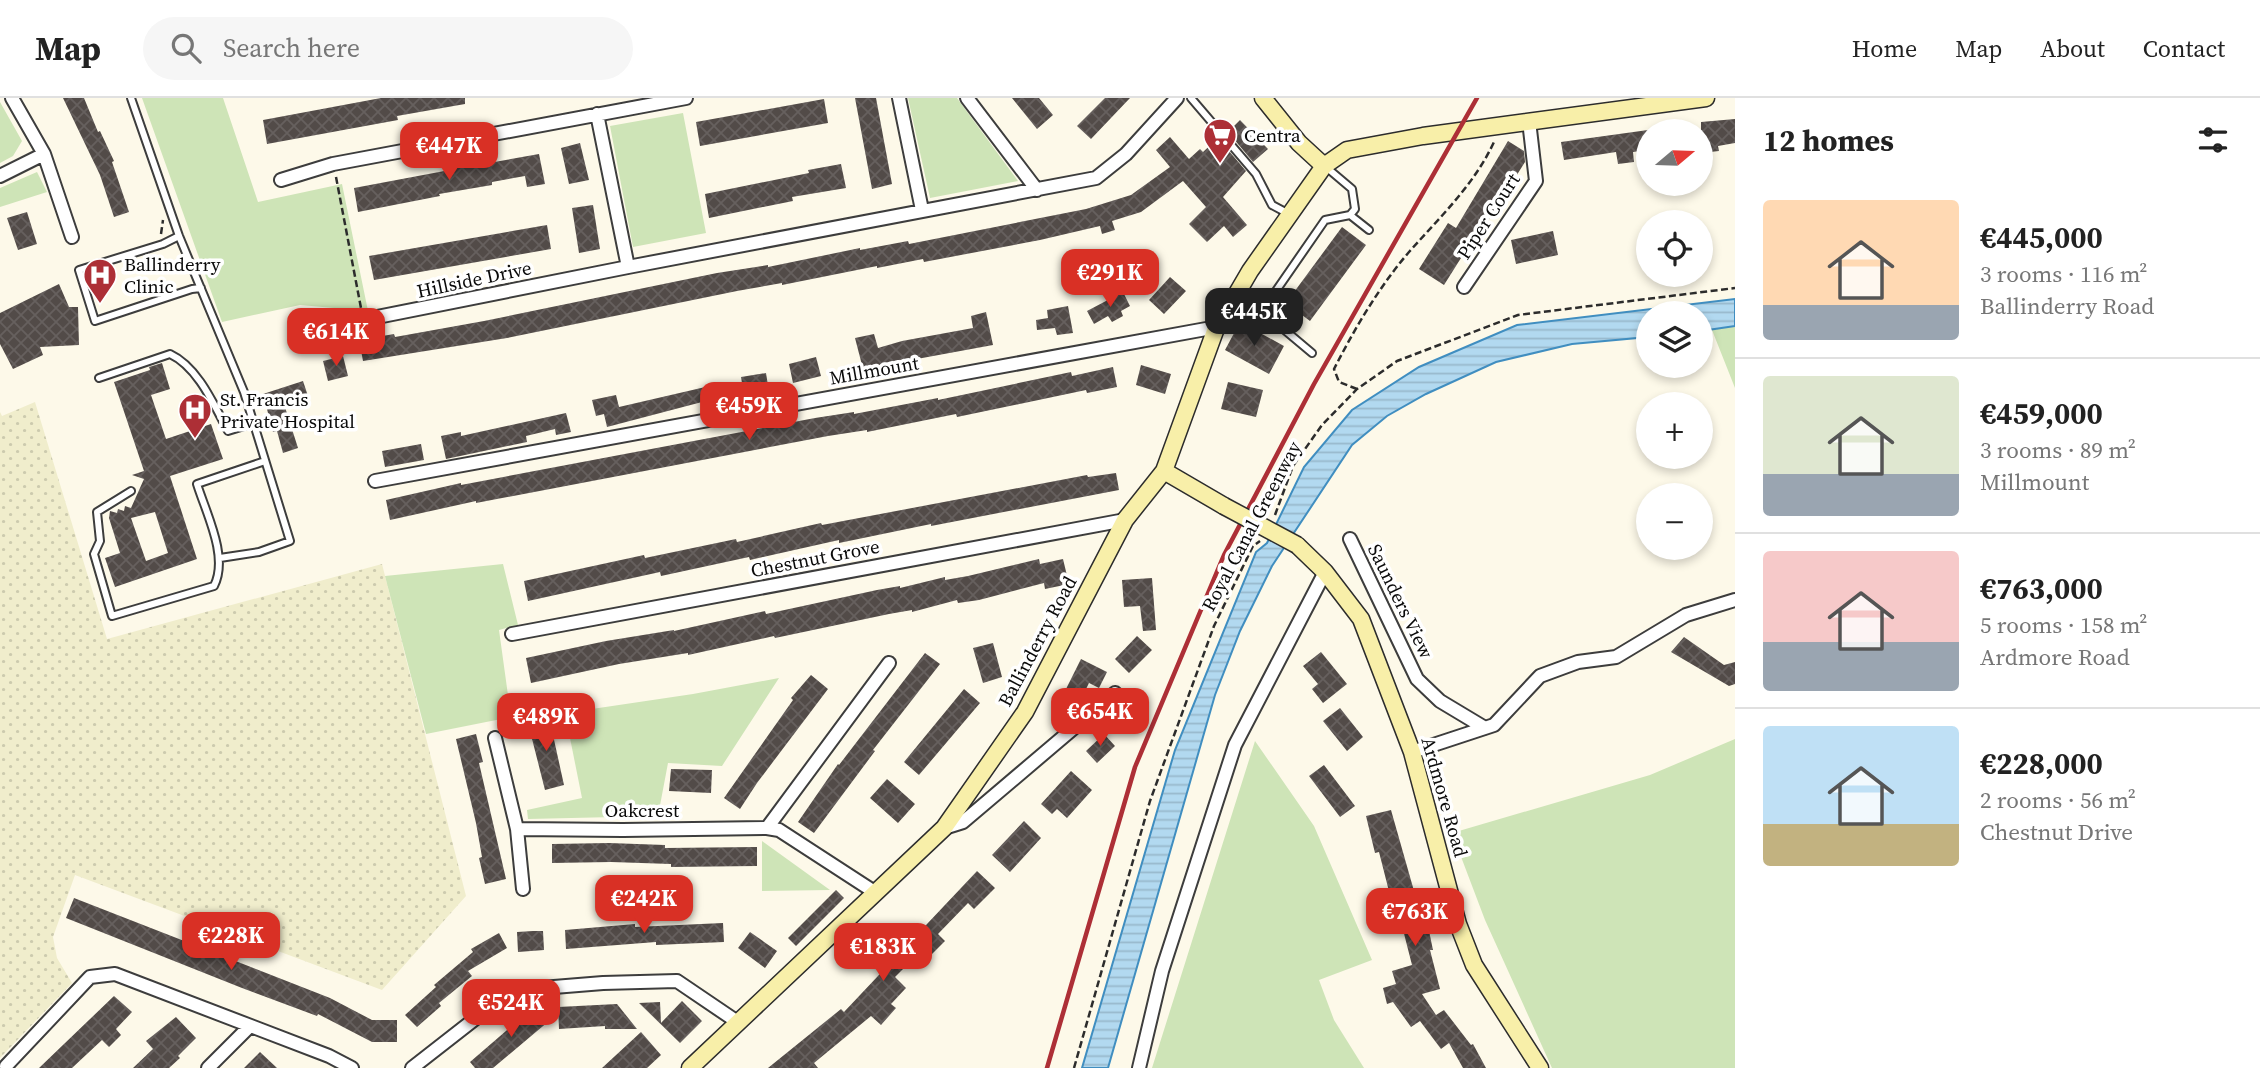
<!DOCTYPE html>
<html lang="en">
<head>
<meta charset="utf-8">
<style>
  :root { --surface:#fff; --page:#f6f6f6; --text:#222; --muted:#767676; --line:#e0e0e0; --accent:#d93025 }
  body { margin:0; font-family:"Source Serif 4",serif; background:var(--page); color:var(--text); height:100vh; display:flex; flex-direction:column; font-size:26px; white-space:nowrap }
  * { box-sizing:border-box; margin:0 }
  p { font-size:23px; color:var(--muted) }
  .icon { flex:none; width:38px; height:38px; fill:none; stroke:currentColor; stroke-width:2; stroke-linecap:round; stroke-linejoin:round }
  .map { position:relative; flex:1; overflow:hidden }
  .side { display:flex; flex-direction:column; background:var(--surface); width:525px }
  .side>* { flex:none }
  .needle { width:46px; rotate:71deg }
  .buttons { position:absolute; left:1636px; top:21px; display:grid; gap:14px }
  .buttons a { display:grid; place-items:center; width:77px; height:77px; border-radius:50%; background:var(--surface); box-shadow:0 4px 10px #0003; font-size:35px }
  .price { position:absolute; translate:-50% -60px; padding:0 16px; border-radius:14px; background:var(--accent); color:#fff; font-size:23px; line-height:46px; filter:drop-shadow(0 2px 4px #0008) }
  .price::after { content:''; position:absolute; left:50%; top:42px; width:21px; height:16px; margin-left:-10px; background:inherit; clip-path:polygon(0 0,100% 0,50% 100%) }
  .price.selected { background:#222; color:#fff }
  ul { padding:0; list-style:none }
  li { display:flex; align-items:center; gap:21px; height:175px; padding:0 28px }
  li+li { border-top:2px solid var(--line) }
  li span { display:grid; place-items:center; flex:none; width:196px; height:140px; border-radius:7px; color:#555 }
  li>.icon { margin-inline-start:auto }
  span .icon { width:84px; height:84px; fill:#fffc; stroke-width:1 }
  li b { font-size:30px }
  h2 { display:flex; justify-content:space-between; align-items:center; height:84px; padding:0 28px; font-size:30px }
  header { display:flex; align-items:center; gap:42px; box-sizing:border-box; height:98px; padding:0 35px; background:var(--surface); border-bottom:2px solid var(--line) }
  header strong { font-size:33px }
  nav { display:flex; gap:38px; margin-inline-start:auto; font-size:24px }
  .search { width:490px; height:63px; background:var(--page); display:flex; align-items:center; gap:18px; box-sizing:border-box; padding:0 24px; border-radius:38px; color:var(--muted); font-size:26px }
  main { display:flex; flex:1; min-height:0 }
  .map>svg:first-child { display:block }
  .farmland { fill:url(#farmland-dots) }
  .grass { fill:#cee4b7 }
  .water { fill:url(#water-rules); stroke:#408ec0; stroke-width:2 }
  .building { fill:url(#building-cross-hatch); fill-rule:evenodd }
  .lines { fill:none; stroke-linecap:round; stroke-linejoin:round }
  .lane-casing { stroke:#3d3d3d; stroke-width:10 }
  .street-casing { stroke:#3d3d3d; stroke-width:16 }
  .secondary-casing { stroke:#2c2c2c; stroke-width:19 }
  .path { stroke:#2c2c2c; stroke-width:2.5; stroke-dasharray:7 3.5; stroke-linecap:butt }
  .lane { stroke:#fff; stroke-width:6 }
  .street { stroke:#fff; stroke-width:12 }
  .secondary { stroke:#f8efa9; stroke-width:16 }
  .rail { stroke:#ad2f36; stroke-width:4.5 }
  .secondary-bridge-casing { stroke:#2c2c2c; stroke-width:19; stroke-linecap:butt }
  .secondary-bridge { stroke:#f8efa9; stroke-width:16 }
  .labels { text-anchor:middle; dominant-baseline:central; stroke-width:7; stroke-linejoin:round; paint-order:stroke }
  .poi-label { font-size:19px; fill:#0a0a0a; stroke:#fff; text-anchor:start }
  .street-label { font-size:19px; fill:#0a0a0a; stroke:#fff }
</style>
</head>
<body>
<header>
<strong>Map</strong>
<div class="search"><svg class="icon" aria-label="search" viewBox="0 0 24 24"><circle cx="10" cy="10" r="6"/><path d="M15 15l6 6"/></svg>Search here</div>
<nav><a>Home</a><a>Map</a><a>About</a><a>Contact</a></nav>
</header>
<main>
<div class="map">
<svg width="1735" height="970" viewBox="0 0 1735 970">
  <defs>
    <pattern id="farmland-dots" width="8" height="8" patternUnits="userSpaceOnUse" patternTransform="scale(1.75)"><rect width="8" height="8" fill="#f0edcc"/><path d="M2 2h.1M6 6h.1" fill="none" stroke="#cccaae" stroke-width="1.8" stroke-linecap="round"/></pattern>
    <pattern id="water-rules" width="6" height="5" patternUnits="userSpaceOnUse" patternTransform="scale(1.75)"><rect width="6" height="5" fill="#b2d9f0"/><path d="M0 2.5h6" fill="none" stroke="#98b9cc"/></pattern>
    <pattern id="building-cross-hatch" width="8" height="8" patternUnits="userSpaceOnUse" patternTransform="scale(1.75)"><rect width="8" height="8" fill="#524b48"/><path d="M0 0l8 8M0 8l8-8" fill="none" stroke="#66605e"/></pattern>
  </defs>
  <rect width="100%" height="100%" fill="#fdf9e9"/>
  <path class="farmland" d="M35,304L107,541L382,466L466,798L382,892L75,777L53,839L57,860L72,885L0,960V314L2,318Z"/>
  <path class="grass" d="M142,0H223L258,104L342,86L368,213L300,207L222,224Z
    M908,0H957L1018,83L930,100Z
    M0,4L22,43L13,58L0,65Z
    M683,15L706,135L633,149L610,28Z
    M37,74L47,94L0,109V90Z
    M1735,228V290L1712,232Z
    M503,466L518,527L499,532L511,619L426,636L385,478Z
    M779,580L722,668L668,665L658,718L528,721L527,712L582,700L565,615L693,596Z
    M1735,641V970H1552L1485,822L1452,735L1650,677Z
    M1255,643L1314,728L1372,862L1319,882L1334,922L1364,970H1152Z
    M762,743L830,792L762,793Z"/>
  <path class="water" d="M1735,201V228L1701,233V215H1648V239L1572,246L1496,264L1426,296L1387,318L1352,347L1272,468L1240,533L1215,597L1108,970H1082L1175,652L1256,454L1267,445L1304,369L1352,312L1419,269L1517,227Z"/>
  <path class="building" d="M63,0H84L98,34L100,33L114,63L112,64L129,114L114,119L100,77Z
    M381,0H465V6L397,18L398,22L267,46L263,22Z
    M855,0H876L892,86L872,91Z
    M1012,0H1039L1053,17L1037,31Z
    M1105,0H1130L1091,41L1077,28Z
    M824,1L828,25L700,48L696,24Z
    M1735,21V45L1718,48L1719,53L1701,55V24Z
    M1240,22L1268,51L1253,64L1228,34Z
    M1648,32V52L1633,54L1634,64L1618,66L1616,54L1564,62L1561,44Z
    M1170,39L1189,61L1200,51L1203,54L1218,40L1246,73L1223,99L1247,127L1233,139L1224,128L1207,144L1189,126L1206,109L1183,83L1141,114L1112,123L1115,132L1102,136L1100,128L1040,142L924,164L923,161L877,170V168L782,187V185L737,193L507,240L363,263L359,242L394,236L395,239L484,223L717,175L768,167V169L860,150V152L908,143L909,146L1086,111L1131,97L1170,69L1156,52Z
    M1508,43L1524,53L1525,64L1476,142L1473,141L1444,187L1419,171L1448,125L1456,130Z
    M580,45L589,82L569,86L561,50Z
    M539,56L545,86L527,89L525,78L492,84V87L439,96L440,98L358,114L354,90L455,71V68L488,63L489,65Z
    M841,66L846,90L792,99L793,103L709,120L705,96L809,75L808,72Z
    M593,107L600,151L579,155L572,110Z
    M27,114L37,146L18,152L7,120Z
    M547,127L551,151L374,182L369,158Z
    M1342,129L1366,147L1310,223L1286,205Z
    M1553,133L1558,157L1516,166L1511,142Z
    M1170,179L1186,193L1164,216L1149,202Z
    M59,186L69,209H78L79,247L40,249L43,257L13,271L0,246V215Z
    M1123,194L1130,208L1121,213L1123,218L1112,224L1108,218L1094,226L1087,213Z
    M1068,208L1073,235L1057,237L1055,230L1037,232L1036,222L1048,220L1047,212Z
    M986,214L993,247L906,263L905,261L863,271L855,240L874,236L878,250L902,243L973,230L971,218Z
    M1240,224L1284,248L1269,276L1225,252Z
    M343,258L348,278L328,283L323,263Z
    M816,259L821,278L793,285L789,266Z
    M162,265L170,291L151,297L166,341L211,326L223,361L170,378L197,461L115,489L105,460L120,455L109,420L110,413L117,415L118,411L124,413L125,408L131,410L144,381L132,377L144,373L114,284L150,272L149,269ZM155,414L168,455L146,463L131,420Z
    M1141,267L1171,276L1165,296L1136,287Z
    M1113,269L1117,289L1087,295L1086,292L957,319L956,316L867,334V332L828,338L476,405V403L390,422L386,402L461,385V387L815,320L854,314V316L938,300V302L1071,274L1072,278Z
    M766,275L770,300L745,304L741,279Z
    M303,283L308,298L284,306L298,350L283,355L277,333L273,334L263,296Z
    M1228,284L1263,292L1256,319L1221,311Z
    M714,287L719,307L704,311L702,304L607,329L604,316L596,318L592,302L616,297L619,309Z
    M566,315L571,334L556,337L555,331L526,338L527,344L446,361L441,338L461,334V338Z
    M421,346L424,362L385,369L382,353Z
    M1116,375L1119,392L931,428V426L839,445V442L750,462L749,459L661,478L660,474L528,503L524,483L644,457L645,460L736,441L737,444L821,425L822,427L1087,377L1088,379Z
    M1039,461L1040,466L1063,461L1069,486L1045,491L1044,485L979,502L958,505L957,502L912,514V512L889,516L775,540L774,538L688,557V555L619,566L531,585L526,560L606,543L674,532V533L765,513L766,516L877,492L900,488V490L945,479V482L968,478Z
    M1152,480L1156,532L1143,533L1140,508L1124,509L1122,482Z
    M1137,538L1152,552L1129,575L1115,561Z
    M1684,539L1724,567L1735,564V586L1729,588L1671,554Z
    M993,545L1002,579L983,585L973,550Z
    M1321,554L1347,586L1323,605L1312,591L1318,586L1303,568Z
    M925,555L940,566L873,652L875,653L814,735L798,724L838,666L839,667Z
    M1081,561L1107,574L1099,590L1089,585L1076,611L1060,603Z
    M811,577L828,591L757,685L740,711L724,700L793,602L791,600Z
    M964,591L980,605L919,677L904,664Z
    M1340,610L1363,639L1347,653L1323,623Z
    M549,619L564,687L545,692L528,625Z
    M476,636L483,664L479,665L506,781L485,786L479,760L482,759L476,725L456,641Z
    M1104,636L1115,648L1097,665L1086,653Z
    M1324,667L1355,708L1340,719L1309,678Z
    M671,671L712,672L711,695L669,693Z
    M1071,673L1092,692L1067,720L1057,711L1052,716L1041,706Z
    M887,681L915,706L898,725L870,700Z
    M1391,712L1418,807L1415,808L1420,830L1428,828L1433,852H1430L1440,891L1422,896L1436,917L1444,912L1471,947L1473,946L1486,970H1463L1449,945L1441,951L1420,923L1411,929L1393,904L1387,906L1383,890L1396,886L1392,873L1412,867L1398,812L1394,813L1379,754L1375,755L1366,718Z
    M1024,723L1041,740L1010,774L992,757Z
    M609,745L665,747V750L757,749V768L671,769V766L611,764L552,765V746Z
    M977,773L995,790L974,811L968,805L938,836L945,843L929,859L922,852L895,879L906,890L891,906L896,910L881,927L871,918L814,965L818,970H768L841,911L844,914Z
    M836,792L844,800L796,848L788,840Z
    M74,800L330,900L372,922H397V944H372L318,916L317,918L242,890L66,820Z
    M723,825L724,844L656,847V844L566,851L565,832L635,826V829Z
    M533,833H543L544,852L518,854L517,834Z
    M750,834L777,853L765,870L738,850Z
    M499,835L507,850L468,873L472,878L439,905L441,908L417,929L405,917L436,889L434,887L473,854L471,851Z
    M114,898L132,914L116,931L121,937L109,949L102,942L72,970H39Z
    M682,903L702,923L680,945L639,905L660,904L661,925Z
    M617,906L637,931H605V928L559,931L558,909Z
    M536,907L549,923L493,970H475L470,964Z
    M176,919L196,940L178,958L180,960L169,970H133L153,951L146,943Z
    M641,934L661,957L647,970H602Z
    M260,954L277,970H244Z"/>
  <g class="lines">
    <defs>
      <path id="lane" d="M131,0L179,138L244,294L290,443L259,454L220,460
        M1191,0L1256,76L1272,107L1289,116
        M1326,69L1352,91L1355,111L1350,117L1369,132
        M179,138L163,146L79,172L95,223L192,191L201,190
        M1312,255L1262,213L1325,122L1350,117
        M99,280L170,256C198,269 214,307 228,333L254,325
        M131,393L97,414L100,443L94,456L112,518L214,488C229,459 206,415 197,386L265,363"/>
      <path id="street" d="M899,0L922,112
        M967,0L1037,92
        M597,16L628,169
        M44,56L72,139
        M0,78L44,56L12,0
        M281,82L333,66L686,0
        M1464,189L1536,83L1529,23
        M327,229L628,169L1096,80L1126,56L1177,0
        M375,383L1206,231L1215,233
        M1350,441L1417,581L1440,603L1485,630
        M512,536L1125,422
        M495,640L517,731L523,791
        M1412,654L1494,627L1540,578L1578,564L1616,559L1686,517L1735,502
        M767,730L889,565
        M944,730L963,724L1115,595
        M517,731L623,732L767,730L779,732L876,795
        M6,968L90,879L115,876L329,958L352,970
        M208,970L250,928
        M412,970L503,899L517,892L603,885L677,883L739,925
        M1139,970L1162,873L1235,647L1325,474"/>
      <path id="secondary" d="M1263,0L1299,45L1324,68
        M1164,373L1224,408
        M1297,447L1325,474L1361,521L1412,654L1458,826L1474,867L1540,970
        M690,970L944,730L1025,614L1125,422L1164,373L1215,233L1250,173L1324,68L1347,52L1423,38L1706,0"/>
    </defs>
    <use href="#lane" class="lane-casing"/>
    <use href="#street" class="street-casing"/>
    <use href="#secondary" class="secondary-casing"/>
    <path class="path" d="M336,79L361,210
      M161,136L163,122
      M1357,291L1339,284L1334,271C1355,230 1379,189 1409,154C1440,119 1474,87 1494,44
      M1275,417L1293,368L1322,327L1357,291L1397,263L1518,217L1735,190
      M1074,970L1150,703L1214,528L1253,448L1260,443"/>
    <use href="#lane" class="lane"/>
    <use href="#street" class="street"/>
    <use href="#secondary" class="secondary"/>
    <path class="rail" d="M1047,970L1135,669L1224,457L1314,286L1477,0"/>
    <defs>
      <path id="secondary-bridge" d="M1224,408L1297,447"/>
    </defs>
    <use href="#secondary-bridge" class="secondary-bridge-casing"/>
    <use href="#secondary-bridge" class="secondary-bridge"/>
  </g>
  <defs>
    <symbol id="supermarket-pin" viewBox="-11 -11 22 30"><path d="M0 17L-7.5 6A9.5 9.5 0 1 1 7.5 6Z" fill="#ad2f36" stroke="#fff"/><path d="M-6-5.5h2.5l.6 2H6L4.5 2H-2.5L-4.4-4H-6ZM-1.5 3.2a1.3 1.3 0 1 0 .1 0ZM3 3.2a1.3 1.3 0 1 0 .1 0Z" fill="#fff"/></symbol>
    <symbol id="hospital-pin" viewBox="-11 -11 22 30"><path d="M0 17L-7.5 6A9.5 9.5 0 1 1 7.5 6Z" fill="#ad2f36" stroke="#fff"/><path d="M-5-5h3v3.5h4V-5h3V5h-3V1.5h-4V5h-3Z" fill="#fff"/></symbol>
  </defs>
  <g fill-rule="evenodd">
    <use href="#supermarket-pin" x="1201" y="18" width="38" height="52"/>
    <use href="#hospital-pin" x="81" y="158" width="38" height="52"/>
    <use href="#hospital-pin" x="176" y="293" width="38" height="52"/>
  </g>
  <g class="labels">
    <g class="poi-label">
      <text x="1244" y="37">Centra</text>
      <text x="124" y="166">Ballinderry<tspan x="124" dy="22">Clinic</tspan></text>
      <text x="220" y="301">St. Francis<tspan x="220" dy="22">Private Hospital</tspan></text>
    </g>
    <g class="street-label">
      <text transform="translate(1488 118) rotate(-57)">Piper Court</text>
      <text transform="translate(474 181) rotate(-12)">Hillside Drive</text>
      <text transform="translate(874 272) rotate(-10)">Millmount</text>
      <text transform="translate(1251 428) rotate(-62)">Royal Canal Greenway</text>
      <text transform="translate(815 460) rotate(-11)">Chestnut Grove</text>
      <text transform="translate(1401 503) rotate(64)">Saunders View</text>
      <text transform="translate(1037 543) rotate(-62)">Ballinderry Road</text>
      <text transform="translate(1445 699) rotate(74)">Ardmore Road</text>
      <text x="642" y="712">Oakcrest</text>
    </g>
  </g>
</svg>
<div class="buttons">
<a><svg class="needle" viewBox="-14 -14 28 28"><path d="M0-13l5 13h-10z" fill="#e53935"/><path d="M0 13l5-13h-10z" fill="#767676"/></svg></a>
<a><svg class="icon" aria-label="locate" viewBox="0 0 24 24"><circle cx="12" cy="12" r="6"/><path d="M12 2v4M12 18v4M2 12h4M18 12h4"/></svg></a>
<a><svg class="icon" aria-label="layers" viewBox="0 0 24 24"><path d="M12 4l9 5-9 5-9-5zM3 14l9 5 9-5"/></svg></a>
<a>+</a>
<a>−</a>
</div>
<b class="price" style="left:449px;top:84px">€447K</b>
<b class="price" style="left:1110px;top:211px">€291K</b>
<b class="price selected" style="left:1254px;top:250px">€445K</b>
<b class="price" style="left:336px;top:270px">€614K</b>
<b class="price" style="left:749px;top:344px">€459K</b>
<b class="price" style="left:1100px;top:650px">€654K</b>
<b class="price" style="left:546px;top:655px">€489K</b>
<b class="price" style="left:644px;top:837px">€242K</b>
<b class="price" style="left:1415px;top:850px">€763K</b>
<b class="price" style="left:231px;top:874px">€228K</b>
<b class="price" style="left:883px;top:885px">€183K</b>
<b class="price" style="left:511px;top:941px">€524K</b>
</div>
<section class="side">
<h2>12 homes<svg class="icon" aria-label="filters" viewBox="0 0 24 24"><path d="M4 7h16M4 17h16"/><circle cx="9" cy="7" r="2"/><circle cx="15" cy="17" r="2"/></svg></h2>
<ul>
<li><span style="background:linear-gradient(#ffd9b3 75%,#9aa5b1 0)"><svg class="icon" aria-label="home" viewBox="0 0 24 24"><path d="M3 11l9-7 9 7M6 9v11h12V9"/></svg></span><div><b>€445,000</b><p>3 rooms · 116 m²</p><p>Ballinderry Road</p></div></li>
<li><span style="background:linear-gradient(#dfe7d0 70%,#9aa5b1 0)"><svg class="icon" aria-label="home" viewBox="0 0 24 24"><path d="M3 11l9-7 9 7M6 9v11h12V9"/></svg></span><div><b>€459,000</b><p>3 rooms · 89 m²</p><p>Millmount</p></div></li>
<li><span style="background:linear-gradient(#f6c9c9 65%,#9aa5b1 0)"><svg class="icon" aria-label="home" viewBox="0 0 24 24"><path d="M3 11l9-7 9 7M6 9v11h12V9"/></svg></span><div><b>€763,000</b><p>5 rooms · 158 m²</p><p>Ardmore Road</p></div></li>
<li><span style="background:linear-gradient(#bfe0f5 70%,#c2b280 0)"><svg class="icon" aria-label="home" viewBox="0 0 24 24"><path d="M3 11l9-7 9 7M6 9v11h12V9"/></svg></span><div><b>€228,000</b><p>2 rooms · 56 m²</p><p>Chestnut Drive</p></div></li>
</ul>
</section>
</main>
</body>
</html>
